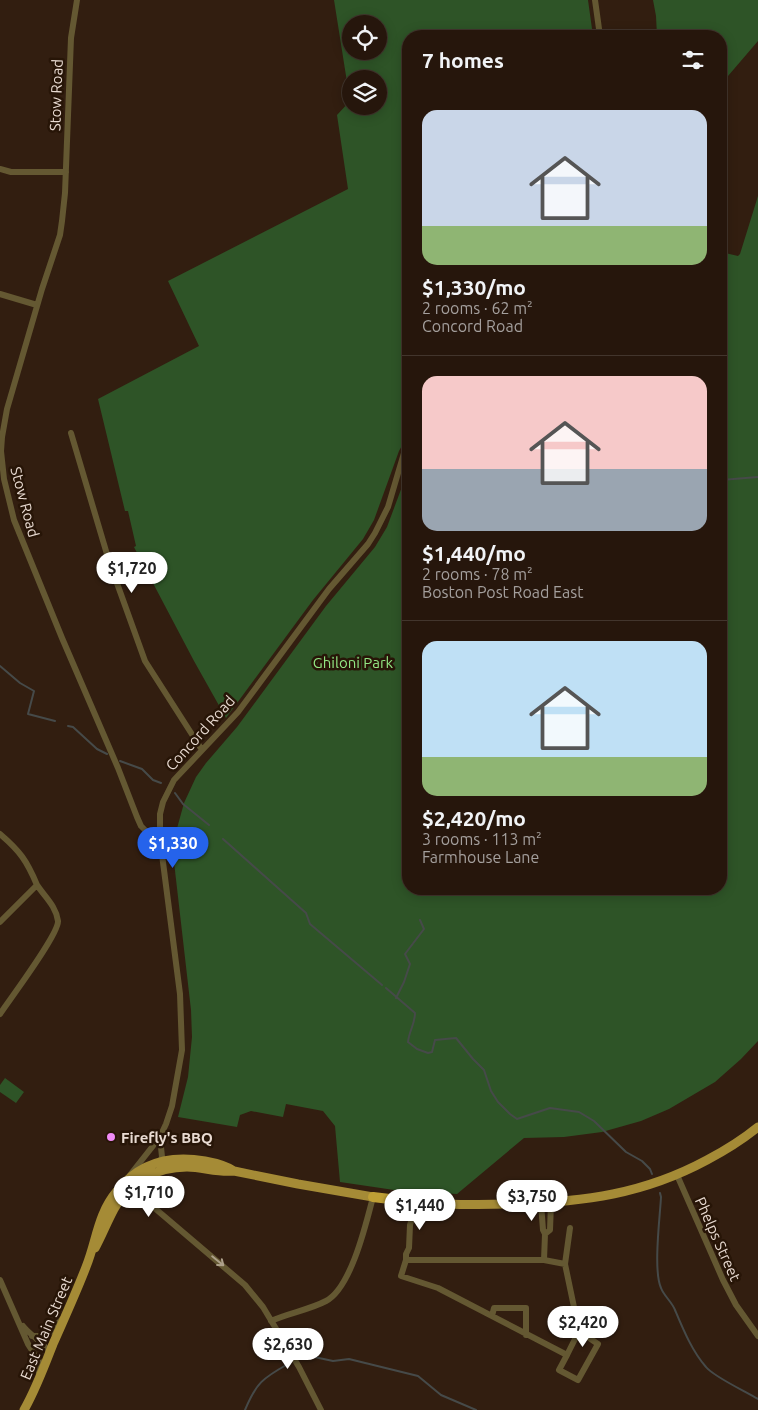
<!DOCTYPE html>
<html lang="en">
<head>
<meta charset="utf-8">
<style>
  :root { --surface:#26160c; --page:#32231a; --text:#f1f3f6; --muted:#a49f9d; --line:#42352d; --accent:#2563eb }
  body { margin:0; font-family:Ubuntu,sans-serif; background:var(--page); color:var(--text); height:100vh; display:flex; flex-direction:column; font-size:19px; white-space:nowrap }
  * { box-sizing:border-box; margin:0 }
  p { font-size:16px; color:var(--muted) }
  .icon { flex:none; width:28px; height:28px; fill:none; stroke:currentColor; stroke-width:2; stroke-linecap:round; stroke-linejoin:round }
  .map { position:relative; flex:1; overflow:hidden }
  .details { position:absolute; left:402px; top:30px; width:325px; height:865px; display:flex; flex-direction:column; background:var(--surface); border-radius:20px; box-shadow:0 2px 12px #0003,0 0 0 1px var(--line) }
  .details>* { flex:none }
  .fabs { position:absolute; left:342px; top:15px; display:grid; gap:10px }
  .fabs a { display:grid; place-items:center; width:45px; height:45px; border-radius:50%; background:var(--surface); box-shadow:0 2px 12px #0003,0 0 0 1px var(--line); font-size:25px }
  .price { position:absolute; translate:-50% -42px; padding:0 11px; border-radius:18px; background:#fff; color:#222; font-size:16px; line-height:32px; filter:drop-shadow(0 1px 2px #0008) }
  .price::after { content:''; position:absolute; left:50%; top:30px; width:15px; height:11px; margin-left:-8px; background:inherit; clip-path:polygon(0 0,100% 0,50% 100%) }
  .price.on { background:var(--accent); color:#fff }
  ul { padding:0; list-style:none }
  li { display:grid; align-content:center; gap:10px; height:265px; padding:0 20px }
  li+li { border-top:1px solid var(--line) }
  li span { display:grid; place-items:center; height:155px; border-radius:15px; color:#555 }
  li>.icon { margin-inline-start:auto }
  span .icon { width:90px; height:90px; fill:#fffc; stroke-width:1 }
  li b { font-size:21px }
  h2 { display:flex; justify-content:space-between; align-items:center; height:60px; padding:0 20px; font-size:21px }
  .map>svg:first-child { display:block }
  .green { fill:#2e5427; fill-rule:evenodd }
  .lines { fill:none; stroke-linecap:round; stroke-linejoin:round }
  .stream { stroke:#464a49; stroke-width:2 }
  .minor { stroke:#645832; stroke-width:6 }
  .major { stroke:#a58b36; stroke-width:9 }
  .highway { stroke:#bf9f35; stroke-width:10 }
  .oneway { stroke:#ada08a }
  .poi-dot { fill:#f08bf6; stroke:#271507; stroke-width:2 }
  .labels { text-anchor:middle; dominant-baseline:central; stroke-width:5; stroke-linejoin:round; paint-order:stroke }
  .street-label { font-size:15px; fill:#e9dbd2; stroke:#271507 }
  .park-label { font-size:15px; fill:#92e784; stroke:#271507 }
  .poi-label { font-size:15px; font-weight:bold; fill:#e9dbd2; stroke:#271507; text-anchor:start }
</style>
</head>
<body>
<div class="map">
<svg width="758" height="1410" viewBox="0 0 758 1410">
  <rect width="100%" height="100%" fill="#321e10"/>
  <path class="green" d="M334,0H588L593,36H409V433L399,451L374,520L363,539L313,600L226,718L194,661L135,549L134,547L136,546L128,511H125L98,399L199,346L168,281L348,189L337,115L350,101ZM351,24H379V51H351ZM351,79H379V106H351Z
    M653,0H758V41L728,76L725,81L721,80V36H657L656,16Z
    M758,196V1041L741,1059L715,1082L669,1109L641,1121L602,1132L564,1137L524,1138L457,1194L401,1191L340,1182L335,1126L323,1111L286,1104L283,1117L251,1111L240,1115L237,1127L178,1117L188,1077L192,1037L191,1010L174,862L176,832L184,803L196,777L206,763L237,727L326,606L375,547L387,527L409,468V889H721V252L738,256L740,254Z
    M5,1078L24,1092L16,1103L0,1092V1085Z"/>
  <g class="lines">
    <path class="stream" d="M721,480L758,477
      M0,666L20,683L34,691L28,714L55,721
      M68,726L73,727L97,749L107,754
      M120,761L142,769L153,780L161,783
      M175,793L183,804L209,825
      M223,839L306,913L310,924L382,985
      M386,988L415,1013C415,1024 409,1031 408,1042L417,1049L428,1053L432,1052L435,1040L456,1038L473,1059L484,1070L491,1091L498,1102L510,1114L517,1119L550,1108L579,1112L594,1121L626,1152L642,1161L650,1169L652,1174
      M396,998L404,982L410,964L405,954L424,929L420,920
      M660,1193L661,1197C660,1217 653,1270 661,1288C664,1296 672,1302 675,1310C683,1329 692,1351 706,1367C714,1377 745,1391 758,1399
      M302,1357L305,1355L333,1361L349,1359L418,1376L441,1395L476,1410
      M245,1410C256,1383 263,1378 288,1364"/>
    <path class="minor" d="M77,0L71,38L65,193L62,221L60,235L42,289L7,409L2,437L1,451L4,479L14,520L62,638L118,768L137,817L141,826L146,831L159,833
      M595,0L600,36
      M0,169L11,172H66
      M0,294L37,305
      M71,433L109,561L145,661L202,750
      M0,834C20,851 27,861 37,885L0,922
      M0,1014C10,999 59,934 58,921C56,906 45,897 37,885
      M160,1137L162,1157L160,1163
      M130,1175L160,1137L166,1124L172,1106L182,1050L180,994L160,839V814L163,802L174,780L238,712L329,589L368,544L375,533L388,507L404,453L409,445
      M677,1175L723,1280L736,1305L758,1336
      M131,1188L245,1285L263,1307L299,1367L321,1410
      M541,1203L543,1230L545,1234L544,1260H406L401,1276L438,1288L567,1355L559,1370L578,1380L598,1344L579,1331L565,1264L570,1228
      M545,1234L550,1230L551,1203
      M406,1260V1254L409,1248L410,1225L415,1208V1202
      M544,1260L565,1264
      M0,1280L28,1344L39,1361V1373
      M492,1316L494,1308H526V1335
      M271,1321C288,1313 309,1310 326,1301C351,1288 366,1224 373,1197
      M23,1326C31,1336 43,1342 50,1353
      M32,1336H47L61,1320
      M567,1355L579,1331"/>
    <path class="major" d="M415,1202C447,1205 481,1205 513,1204C584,1202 644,1194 707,1160C726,1150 742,1140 758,1127
      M95,1248C102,1235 107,1222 114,1209C128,1182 157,1167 187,1167C203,1167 218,1173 234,1171
      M24,1410C36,1389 44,1367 53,1344C64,1319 76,1293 86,1267C97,1240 97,1215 117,1191C140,1162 171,1155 205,1161C216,1163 225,1165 234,1171L298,1184L373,1197"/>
    <path class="highway" d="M373,1197L415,1202"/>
  </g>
  <defs><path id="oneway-shaft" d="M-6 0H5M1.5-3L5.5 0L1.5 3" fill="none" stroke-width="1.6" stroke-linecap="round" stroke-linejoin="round" transform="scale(1.25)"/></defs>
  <use class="oneway" href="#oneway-shaft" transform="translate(218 1261) rotate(39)"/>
  <circle class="poi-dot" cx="111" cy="1137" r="5"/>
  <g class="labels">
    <g class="street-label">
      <text transform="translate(56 95) rotate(-88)">Stow Road</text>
      <text transform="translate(25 502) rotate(75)">Stow Road</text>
      <text transform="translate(200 733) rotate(-48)">Concord Road</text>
      <text transform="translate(718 1239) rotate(66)">Phelps Street</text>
      <text transform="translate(46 1328) rotate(-67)">East Main Street</text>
    </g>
    <g class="park-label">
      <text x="353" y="662">Ghiloni Park</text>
    </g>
    <g class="poi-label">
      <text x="121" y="1137">Firefly's BBQ</text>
    </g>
  </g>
</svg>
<div class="fabs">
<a><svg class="icon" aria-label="locate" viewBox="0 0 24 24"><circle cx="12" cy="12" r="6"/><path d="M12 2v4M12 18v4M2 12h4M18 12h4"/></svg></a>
<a><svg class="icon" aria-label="layers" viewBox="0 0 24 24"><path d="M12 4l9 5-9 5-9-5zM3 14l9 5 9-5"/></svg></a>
</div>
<b class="price" style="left:132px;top:594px">$1,720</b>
<b class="price on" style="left:173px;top:869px">$1,330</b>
<b class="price" style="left:149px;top:1218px">$1,710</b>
<b class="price" style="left:532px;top:1222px">$3,750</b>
<b class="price" style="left:420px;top:1231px">$1,440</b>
<b class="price" style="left:583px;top:1348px">$2,420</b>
<b class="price" style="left:288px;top:1370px">$2,630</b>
<section class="details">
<h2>7 homes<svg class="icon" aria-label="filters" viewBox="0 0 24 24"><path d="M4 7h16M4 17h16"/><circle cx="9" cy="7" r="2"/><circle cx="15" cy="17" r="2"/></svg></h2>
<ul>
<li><span style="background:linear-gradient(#c9d6e8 75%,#8fb573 0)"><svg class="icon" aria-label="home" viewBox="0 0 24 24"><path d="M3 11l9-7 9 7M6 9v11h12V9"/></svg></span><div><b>$1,330/mo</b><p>2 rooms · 62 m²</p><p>Concord Road</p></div></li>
<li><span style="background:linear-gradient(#f6c9c9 60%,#9aa5b1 0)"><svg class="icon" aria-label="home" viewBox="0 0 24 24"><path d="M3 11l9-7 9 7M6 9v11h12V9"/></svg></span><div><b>$1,440/mo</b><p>2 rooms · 78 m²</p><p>Boston Post Road East</p></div></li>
<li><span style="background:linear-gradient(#bfe0f5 75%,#8fb573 0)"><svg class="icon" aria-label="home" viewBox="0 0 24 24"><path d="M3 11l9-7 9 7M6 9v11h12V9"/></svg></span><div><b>$2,420/mo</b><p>3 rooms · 113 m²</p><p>Farmhouse Lane</p></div></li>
</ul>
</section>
</div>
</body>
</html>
